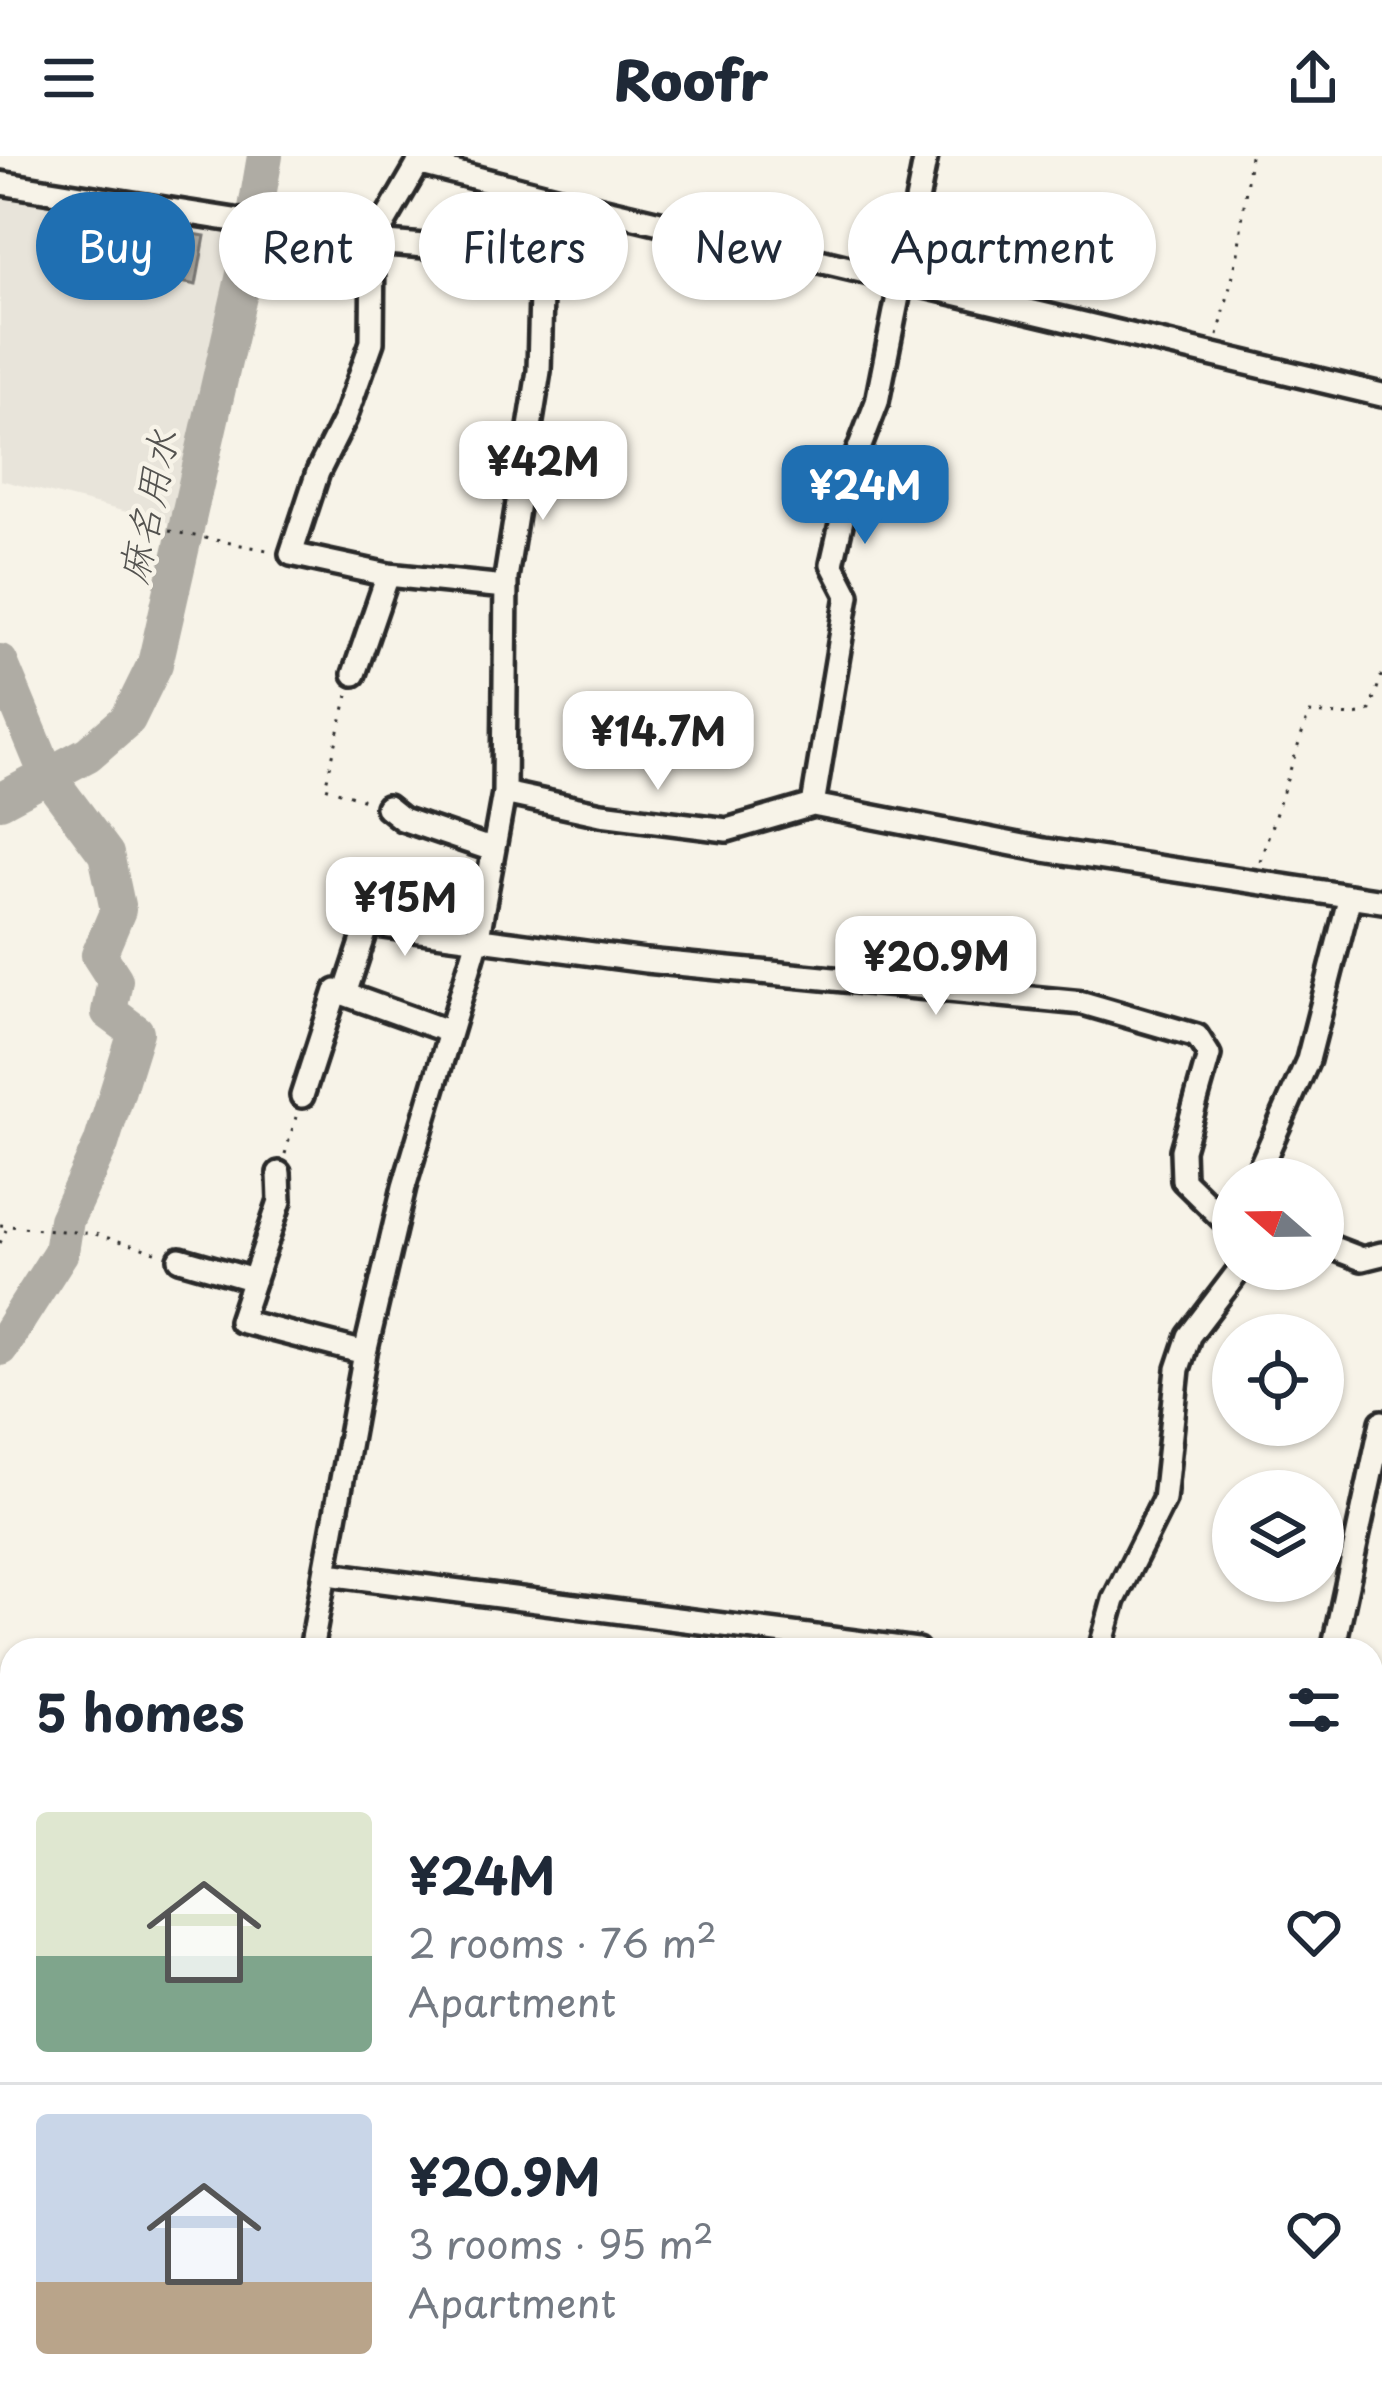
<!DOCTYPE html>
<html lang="en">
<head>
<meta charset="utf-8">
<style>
  :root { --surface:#fff; --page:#f2f2f3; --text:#1f2937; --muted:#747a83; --line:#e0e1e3; --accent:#1f6fb2 }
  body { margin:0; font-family:"Playpen Sans","Klee One",sans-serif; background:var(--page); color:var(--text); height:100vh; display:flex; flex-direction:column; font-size:45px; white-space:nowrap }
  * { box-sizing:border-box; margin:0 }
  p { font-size:39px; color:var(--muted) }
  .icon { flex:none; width:66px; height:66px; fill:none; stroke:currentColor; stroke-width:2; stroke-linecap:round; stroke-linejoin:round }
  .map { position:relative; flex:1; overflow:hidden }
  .side { position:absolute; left:0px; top:1482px; width:1383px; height:771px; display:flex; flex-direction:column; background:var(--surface); border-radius:36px 36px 0 0; box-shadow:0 3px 9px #0004 }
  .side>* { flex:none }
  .top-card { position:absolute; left:36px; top:36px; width:1311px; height:108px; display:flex; gap:24px }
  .needle { width:78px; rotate:290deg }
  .fabs { position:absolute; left:1212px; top:1002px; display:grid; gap:24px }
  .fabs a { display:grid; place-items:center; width:132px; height:132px; border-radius:50%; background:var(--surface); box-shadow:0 3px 9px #0004; font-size:60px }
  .price { position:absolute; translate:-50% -102px; padding:0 27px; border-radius:24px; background:#fff; color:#222; font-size:39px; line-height:78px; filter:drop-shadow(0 3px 6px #0008) }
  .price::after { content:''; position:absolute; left:50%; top:72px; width:36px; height:27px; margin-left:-18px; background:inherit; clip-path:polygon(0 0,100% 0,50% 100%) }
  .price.on { background:var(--accent); color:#fff }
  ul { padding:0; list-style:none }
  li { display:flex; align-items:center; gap:36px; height:300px; padding:0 36px }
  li+li { border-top:3px solid var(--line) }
  li span { display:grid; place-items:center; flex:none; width:336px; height:240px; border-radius:12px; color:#555 }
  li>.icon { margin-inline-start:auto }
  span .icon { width:144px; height:144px; fill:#fffc; stroke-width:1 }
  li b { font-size:51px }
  h2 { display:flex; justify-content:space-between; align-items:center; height:144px; padding:0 36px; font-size:51px }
  .tag { padding:0 42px; border-radius:54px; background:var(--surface); box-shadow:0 3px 9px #0004; font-size:42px; line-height:108px }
  .tag.on { background:var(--accent); color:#fff }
  header { display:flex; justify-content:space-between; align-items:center; height:156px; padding:0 36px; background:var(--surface); font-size:54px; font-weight:800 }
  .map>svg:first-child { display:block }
  .built { fill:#e8e4da }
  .water { fill:#afaca4; stroke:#7a7874; stroke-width:3 }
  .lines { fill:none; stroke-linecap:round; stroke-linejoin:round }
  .river { stroke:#afaca4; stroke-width:36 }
  .street-casing { stroke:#2b2b2b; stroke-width:30 }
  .path { stroke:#2b2b2b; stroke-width:3; stroke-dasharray:3 9; stroke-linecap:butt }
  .street { stroke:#f7f3e8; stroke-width:21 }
  .labels { text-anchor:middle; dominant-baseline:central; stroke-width:9; stroke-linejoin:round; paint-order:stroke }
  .water-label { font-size:39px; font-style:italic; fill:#53524f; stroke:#f7f3e8 }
</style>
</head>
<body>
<header><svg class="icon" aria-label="menu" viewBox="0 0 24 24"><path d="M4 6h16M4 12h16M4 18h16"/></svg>Roofr<svg class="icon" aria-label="share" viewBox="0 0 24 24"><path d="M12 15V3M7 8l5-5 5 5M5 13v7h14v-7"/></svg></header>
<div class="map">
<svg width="1382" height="2252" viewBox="0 0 1382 2252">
  <rect width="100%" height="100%" fill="#f7f3e8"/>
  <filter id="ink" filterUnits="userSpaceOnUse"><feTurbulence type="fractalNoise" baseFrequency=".00833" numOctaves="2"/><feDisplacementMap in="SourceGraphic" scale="24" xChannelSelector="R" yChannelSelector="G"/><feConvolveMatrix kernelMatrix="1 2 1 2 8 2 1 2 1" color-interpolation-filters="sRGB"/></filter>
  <g filter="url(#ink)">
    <path class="built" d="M0,36L241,79L174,368L0,324Z"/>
    <path class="water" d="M128,67L205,80L196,129L120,114Z"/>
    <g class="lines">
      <path class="river" d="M0,506L42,607
        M0,645L88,598L128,563L155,508L247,105L265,0
        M0,1192L61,1096L66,1064L101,988L136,876L109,856L115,824L99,799L118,754L106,698L56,631"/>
      <defs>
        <path id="street" d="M423,0L373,86L372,186L345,262L318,316L291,398L388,419L505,431
          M418,7L555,42
          M0,27L373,86L542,99
          M354,518L388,419
          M504,637L601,658L727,674L813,649L1044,694L1382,745
          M813,649L848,439L832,408L857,298L877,246L926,0
          M387,651L402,663L493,694
          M345,838L368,768L646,805L1083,847L1197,880L1209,899L1182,994L1183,1024L1233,1073
          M302,940L336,835L450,876
          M279,1017L280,1045L240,1165L365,1197
          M1255,1023L1308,904L1350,740
          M1323,1088L1362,1103L1382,1098
          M180,1103L254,1124
          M328,1418L917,1494
          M311,1494L365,1197L404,1031L477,786L504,637L506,422L539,215L542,99L555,42L1382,239
          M1100,1494L1114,1444L1164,1344L1178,1213L1189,1180L1240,1113
          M1333,1494L1382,1266
          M0,1532L12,1537
          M1371,1572L1382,1575
          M0,1703L12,1704
          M1371,1955L1382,1959
          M1371,2021L1382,2001
          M0,2050L12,2052
          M716,2244L726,2252
          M1200,2252L1205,2241
          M1262,2252L1267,2241
          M1372,2252L1382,2238"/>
      </defs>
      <use href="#street" class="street-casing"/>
      <path class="path" d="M1218,180L1238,98L1250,0
        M169,375L272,395
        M348,539L325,631L368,645
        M1260,705L1309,557L1354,560L1370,554L1382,518
        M285,998L296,961
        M0,1069L95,1078L162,1098
        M0,1087L6,1074"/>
      <use href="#street" class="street"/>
    </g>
  </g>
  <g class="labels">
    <g class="water-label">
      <text transform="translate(146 350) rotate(-78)">麻名用水</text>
    </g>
  </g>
</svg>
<div class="fabs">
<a><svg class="needle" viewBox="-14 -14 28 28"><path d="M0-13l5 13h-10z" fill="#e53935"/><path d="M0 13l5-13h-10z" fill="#747a83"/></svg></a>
<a><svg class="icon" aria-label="locate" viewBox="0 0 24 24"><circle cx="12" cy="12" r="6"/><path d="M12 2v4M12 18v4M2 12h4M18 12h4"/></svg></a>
<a><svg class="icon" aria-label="layers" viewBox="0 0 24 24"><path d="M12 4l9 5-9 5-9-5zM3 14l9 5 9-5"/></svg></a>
</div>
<b class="price" style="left:543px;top:367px">¥42M</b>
<b class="price on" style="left:865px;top:391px">¥24M</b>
<b class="price" style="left:658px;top:637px">¥14.7M</b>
<b class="price" style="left:405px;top:803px">¥15M</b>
<b class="price" style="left:936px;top:862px">¥20.9M</b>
<div class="top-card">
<a class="tag on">Buy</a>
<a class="tag">Rent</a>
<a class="tag">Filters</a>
<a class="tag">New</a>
<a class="tag">Apartment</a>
</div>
<section class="side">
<h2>5 homes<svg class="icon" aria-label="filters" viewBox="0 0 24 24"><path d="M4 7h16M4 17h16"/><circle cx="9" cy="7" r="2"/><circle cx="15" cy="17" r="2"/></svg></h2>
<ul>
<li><span style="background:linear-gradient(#dfe7d0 60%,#7fa58c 0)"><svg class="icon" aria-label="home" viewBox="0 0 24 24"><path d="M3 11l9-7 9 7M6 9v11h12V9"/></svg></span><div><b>¥24M</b><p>2 rooms · 76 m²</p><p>Apartment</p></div><svg class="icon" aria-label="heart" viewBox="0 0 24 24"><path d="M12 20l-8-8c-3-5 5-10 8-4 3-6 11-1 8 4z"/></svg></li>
<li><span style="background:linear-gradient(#c9d6e8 70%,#b9a48a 0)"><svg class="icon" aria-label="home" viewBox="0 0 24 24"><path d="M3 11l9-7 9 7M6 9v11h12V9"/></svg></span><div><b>¥20.9M</b><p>3 rooms · 95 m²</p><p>Apartment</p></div><svg class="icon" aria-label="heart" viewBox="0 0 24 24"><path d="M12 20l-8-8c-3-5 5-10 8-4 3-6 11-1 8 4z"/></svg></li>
</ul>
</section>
</div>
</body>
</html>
